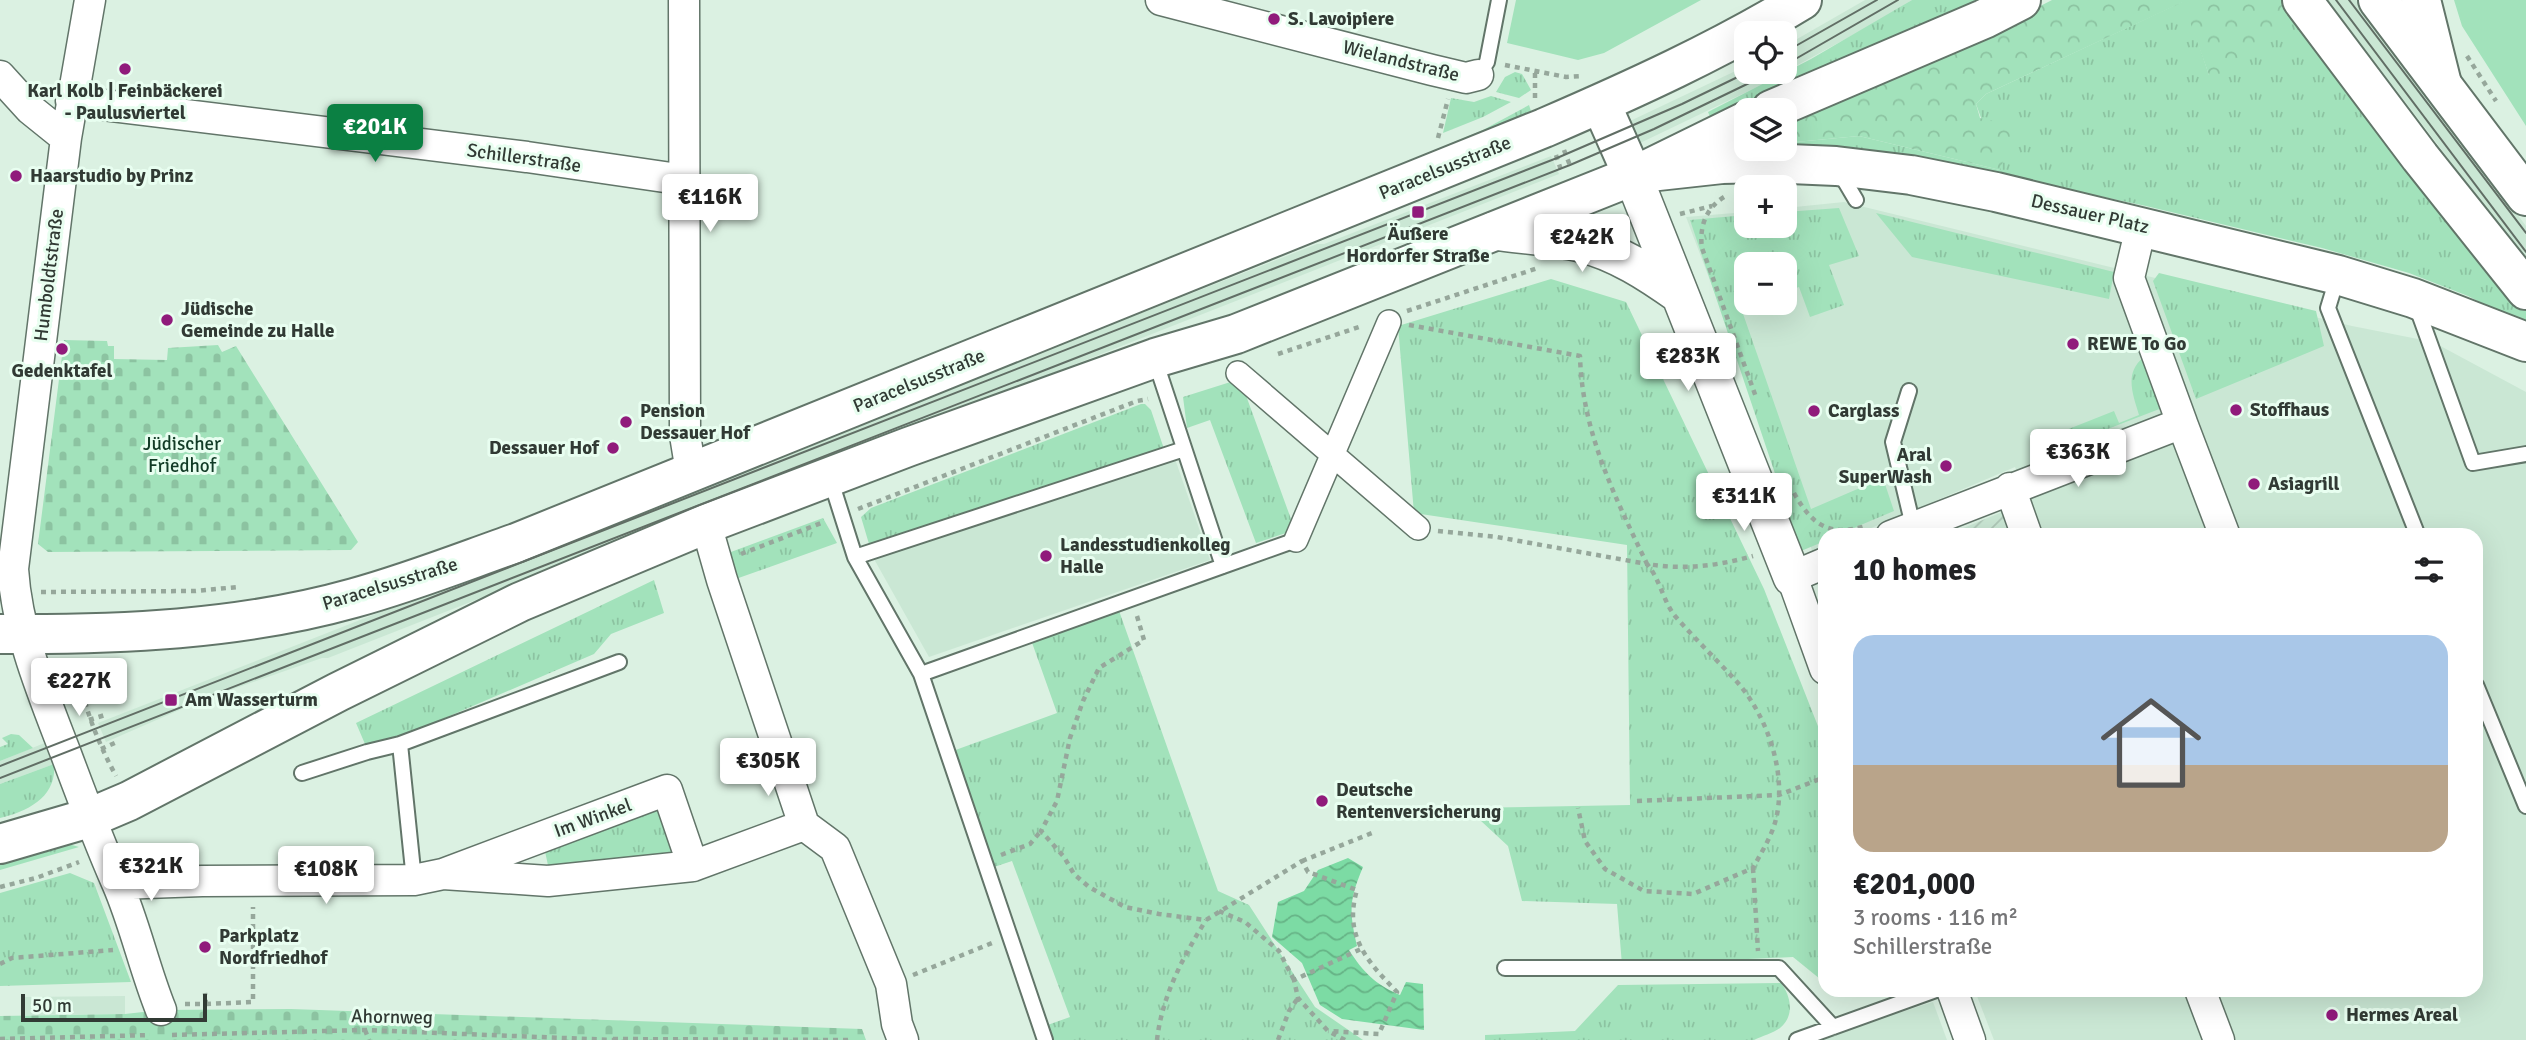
<!DOCTYPE html>
<html lang="en">
<head>
<meta charset="utf-8">
<style>
  :root { --surface:#fff; --page:#f6f6f6; --text:#202124; --muted:#757577; --line:#e0e0e0; --accent:#0b8043 }
  body { margin:0; font-family:Signika,sans-serif; background:var(--page); color:var(--text); height:100vh; display:flex; flex-direction:column; font-size:26px; white-space:nowrap }
  * { box-sizing:border-box; margin:0 }
  p { font-size:23px; color:var(--muted) }
  .icon { flex:none; width:38px; height:38px; fill:none; stroke:currentColor; stroke-width:2; stroke-linecap:round; stroke-linejoin:round }
  .map { position:relative; flex:1; overflow:hidden }
  .drawer { position:absolute; left:1818px; top:528px; width:665px; height:469px; display:flex; flex-direction:column; background:var(--surface); border-radius:21px; box-shadow:0 7px 28px #0002 }
  .drawer>* { flex:none }
  .tools { position:absolute; left:1734px; top:21px; display:grid; gap:14px }
  .tools a { display:grid; place-items:center; width:63px; height:63px; border-radius:14px; background:var(--surface); box-shadow:0 7px 28px #0002; font-size:35px }
  .scale { position:absolute; left:21px; bottom:18px; width:186px; box-sizing:border-box; padding-left:7px; border:4px solid #313a34; border-top:0; font-size:19px; line-height:24px; white-space:nowrap; color:#313a34; -webkit-text-stroke:5px #e8fef0; paint-order:stroke }
  .price { position:absolute; translate:-50% -60px; padding:0 16px; border-radius:7px; background:#fff; color:#222; font-size:23px; line-height:46px; filter:drop-shadow(0 2px 4px #0008) }
  .price::after { content:''; position:absolute; left:50%; top:42px; width:21px; height:16px; margin-left:-10px; background:inherit; clip-path:polygon(0 0,100% 0,50% 100%) }
  .price.on { background:var(--accent); color:#fff }
  ul { padding:0; list-style:none }
  li { display:grid; align-content:center; gap:14px; height:371px; padding:0 35px }
  li+li { border-top:2px solid var(--line) }
  li span { display:grid; place-items:center; height:217px; border-radius:21px; color:#555 }
  li>.icon { margin-inline-start:auto }
  span .icon { width:126px; height:126px; fill:#fffc; stroke-width:1 }
  li b { font-size:30px }
  h2 { display:flex; justify-content:space-between; align-items:center; height:84px; padding:0 35px; font-size:30px }
  .map>svg:first-child { display:block }
  .built { fill:#cae7d4; fill-rule:evenodd }
  .industrial { fill:url(#industrial-furrows) }
  .grass { fill:url(#grass-tufts) }
  .forest { fill:url(#forest-crowns) }
  .cemetery { fill:url(#cemetery-stones) }
  .garden { fill:#a2e2bb }
  .water { fill:url(#water-waves) }
  .lines { fill:none; stroke-linecap:round; stroke-linejoin:round }
  .service-casing { stroke:#627569; stroke-width:18 }
  .pedestrian-casing { stroke:#627569; stroke-width:26 }
  .minor-casing { stroke:#627569; stroke-width:33 }
  .tertiary-casing { stroke:#627569; stroke-width:40 }
  .secondary-casing { stroke:#627569; stroke-width:42 }
  .primary-casing { stroke:#627569; stroke-width:42 }
  .path { stroke:#96a79b; stroke-width:4.5; stroke-dasharray:5 5; stroke-linecap:butt }
  .service { stroke:#fff; stroke-width:14 }
  .pedestrian { stroke:#fff; stroke-width:23 }
  .minor { stroke:#fff; stroke-width:30 }
  .tertiary { stroke:#fff; stroke-width:37 }
  .secondary { stroke:#fff; stroke-width:38 }
  .primary { stroke:#fff; stroke-width:38 }
  .tram { stroke:#616e65; stroke-width:2 }
  .poi-dot { fill:#901b7b; stroke:#e8fef0; stroke-width:2.5 }
  .labels { text-anchor:middle; dominant-baseline:central; stroke-width:6; stroke-linejoin:round; paint-order:stroke }
  .poi-label { font-size:19px; font-weight:bold; fill:#313a34; stroke:#e8fef0; text-anchor:start }
  .street-label { font-size:19px; fill:#313a34; stroke:#e8fef0 }
  .park-label { font-size:19px; fill:#123b26; stroke:#e8fef0 }
</style>
</head>
<body>
<div class="map">
<svg width="2526" height="1040" viewBox="0 0 2526 1040">
  <defs>
    <pattern id="industrial-furrows" width="10" height="10" patternUnits="userSpaceOnUse" patternTransform="scale(1.75)"><rect width="10" height="10" fill="#cae7d4"/><path d="M-1 1l2-2M0 10L10 0M9 11l2-2" fill="none" stroke="#aec7b7"/></pattern>
    <pattern id="grass-tufts" width="24" height="20" patternUnits="userSpaceOnUse" patternTransform="scale(1.75)"><rect width="24" height="20" fill="#a2e2bb"/><path d="M3 7l-1-3M5 7V3M7 7l1-3M15 17l-1-3M17 17v-4M19 17l1-3" fill="none" stroke="#8cc3a1"/></pattern>
    <pattern id="forest-crowns" width="20" height="18" patternUnits="userSpaceOnUse" patternTransform="scale(1.75)"><rect width="20" height="18" fill="#a2e2bb"/><path d="M2 6a3 3 0 1 1 6 0M12 15a3 3 0 1 1 6 0" fill="none" stroke="#8cc3a1"/></pattern>
    <pattern id="cemetery-stones" width="16" height="16" patternUnits="userSpaceOnUse" patternTransform="scale(1.75)"><rect width="16" height="16" fill="#a2e2bb"/><path d="M2 7V4a2 2 0 0 1 4 0v3zM10 15v-3a2 2 0 0 1 4 0v3z" fill="#8cc3a1"/></pattern>
    <pattern id="water-waves" width="16" height="10" patternUnits="userSpaceOnUse" patternTransform="scale(1.75)"><rect width="16" height="10" fill="#7cdba4"/><path d="M0 5q4-4 8 0t8 0" fill="none" stroke="#66b386"/></pattern>
  </defs>
  <rect width="100%" height="100%" fill="#dbf1e2"/>
  <path class="built" d="M1865,0H1912L1873,24L1761,85L1638,144L1628,122L1746,66V72H1785V46Z
    M2328,0H2356L2526,226V261Z
    M1551,156L1559,174L328,658H322L207,698L106,742L98,723L1317,244H1324Z
    M1844,202L2352,326L2433,342L2526,392V1040H2235L2216,991L2476,990V536L2042,535L2015,467L1855,535L1825,536V548L1813,553L1686,217L1746,212V226H1785V208ZM1746,264H1785V303H1746Z
    M1173,453L1210,560L929,657L874,559L892,553L890,546Z
    M47,742L54,764L0,784V761Z
    M1975,991H2186L2206,1040H1994Z
    M125,996V1014L24,1015L23,997Z
    M1933,1002L1947,1040H1812Z"/>
  <path class="industrial" d="M2007,510L2017,536H1944Z"/>
  <path class="grass" d="M1912,0H1990L1940,23L1711,119L1708,112L1811,59Z
    M2184,1L2209,75L2295,9L2507,290L2526,311V326L2468,296L2409,273L2322,248L2146,206L1962,167L1729,153L1739,138L1746,147L1785,149V143L1859,136L2000,170L1976,104L1986,94Z
    M1515,72L1522,74L1531,90L1519,98L1496,92L1505,77Z
    M1491,96L1511,102L1483,117L1443,133L1451,98L1474,102Z
    M1529,105L1531,111L1503,127L1414,167L1411,160L1483,130Z
    M1839,208L1859,256L1829,265L1844,305L1810,317L1799,287L1785,292V264H1746V303H1755L1741,308L1811,509L1883,478L1894,511L1837,535L1825,536V541L1801,551L1690,220L1746,215V226H1785V212Z
    M1876,213L2114,272L2109,299L1912,257Z
    M2159,273L2316,311L2324,346L2196,399L2153,281Z
    M1551,279L1626,302L1764,589L1825,744V983L1793,957L1622,965L1617,904L1522,901L1508,846L1467,808L1630,805L1627,545L1414,513L1398,326Z
    M2143,358L2162,408L2061,447L2056,434L2114,411L2119,423L2139,415C2133,395 2124,373 2143,358Z
    M1240,379L1295,530L1256,543L1210,420L1187,428L1183,397Z
    M1141,404H1145L1151,410L1166,455L890,546L887,538L869,544L861,517L871,508Z
    M823,518L837,543L730,581L720,556Z
    M654,580L664,613L611,634L594,654L368,751L356,723Z
    M1117,605L1218,891L1249,905L1315,1007L1363,1040H1047L1042,1027L1070,1017L1012,861L988,869L950,752L1057,713L1030,637Z
    M11,734L19,735L33,748L0,761V747L8,744L2,738Z
    M54,764C57,797 28,811 0,818V784Z
    M658,800L678,861L549,870L543,842Z
    M58,841L79,847L0,870V858Z
    M70,873L94,883L131,982L0,986V893Z
    M1781,983C1791,996 1795,1016 1780,1028C1773,1033 1762,1036 1754,1040H1485V1035L1575,1031L1618,985Z"/>
  <path class="forest" d="M2052,0H2288L2295,9L2219,80L2209,75L2183,2L1986,94L1976,104L1980,118L2016,126L2000,170L1859,136L1785,143V119L2003,25Z"/>
  <path class="cemetery" d="M64,340L107,341L108,346H114V359L167,360L168,348L218,345L222,352L236,346L358,542L351,550L48,552L38,544Z
    M291,1009L862,1029L866,1040H0V1016L125,1014L161,1010Z"/>
  <path class="garden" d="M1516,0H1701L1604,53L1578,60L1507,43Z
    M2454,0H2526V126L2462,26Z"/>
  <path class="water" d="M1348,858L1363,867C1349,900 1349,911 1357,946L1349,950C1363,972 1376,985 1400,995L1406,982L1423,984L1424,1030L1342,1019L1320,1005L1302,963L1272,937L1278,902L1304,891L1318,870Z"/>
  <g class="lines">
    <defs>
      <path id="service" d="M1478,75L1487,62L1499,0
        M1840,173L1856,200
        M2338,275L2328,308L2418,536
        M2416,305L2473,463L2526,454
        M1155,360L1223,566L1296,540
        M1909,391L1893,442L1913,526
        M830,478L855,557L921,674L1045,1040
        M855,557L1184,449
        M921,674L1223,566
        M2476,685L2526,806
        M302,773L367,752L400,744
        M414,880L400,744L619,662
        M1505,968H1779L1833,1027
        M1797,1040L1936,990"/>
      <path id="pedestrian" d="M1238,373L1418,528
        M1296,540L1389,322"/>
      <path id="minor" d="M90,0L66,138L13,569C17,633 43,694 66,754C82,797 98,840 117,883C135,924 144,968 161,1010
        M684,0L685,435L691,472
        M1161,0L1432,70L1466,78L1478,75
        M0,76L30,109L66,138
        M71,101L527,157L685,180
        M2141,227L2129,278L2182,423
        M2010,488L2027,536
        M706,524L722,580L804,825L835,848L891,984L897,1024L903,1040
        M1891,536L2182,423L2225,536
        M1825,563L1792,577L1825,669
        M693,866L804,825
        M118,884L202,881L414,880L443,874L667,790L693,866L548,881L443,874
        M1952,990L1970,1040
        M2200,990L2219,1040"/>
      <path id="tertiary" d="M1633,176L1792,577
        M1494,231C1522,235 1552,237 1580,243C1617,252 1649,273 1680,295"/>
      <path id="secondary" d="M2302,0L2420,157L2526,290
        M2421,0L2442,84
        M1771,110L1984,19L2021,0
        M1642,172L1746,121"/>
      <path id="primary" d="M2378,0L2526,196
        M1601,104L1633,176
        M0,634C118,635 240,630 354,598C409,583 462,562 516,543L1544,128C1632,90 1720,50 1802,0
        M0,844L89,818L129,801L338,692L520,602L706,524L908,447L1155,358L1236,334L1640,173L1722,164L1765,163L1836,166L1911,175L1996,192L2338,275L2413,298L2526,342"/>
    </defs>
    <use href="#service" class="service-casing"/>
    <use href="#pedestrian" class="pedestrian-casing"/>
    <use href="#minor" class="minor-casing"/>
    <use href="#tertiary" class="tertiary-casing"/>
    <use href="#secondary" class="secondary-casing"/>
    <use href="#primary" class="primary-casing"/>
    <path class="path" d="M2467,56L2496,101
      M1505,65L1566,77L1582,76
      M1535,98V72
      M1438,138L1448,99
      M1564,150L1571,168
      M1556,155L1562,173
      M1724,197C1706,208 1699,227 1702,248L1756,397
      M1680,214L1712,206
      M1407,311L1538,268
      M1409,325L1580,356C1582,432 1615,497 1647,564C1684,570 1717,566 1753,556
      M1278,354L1362,326
      M1794,493C1812,525 1829,537 1866,526
      M858,509L1137,401L1148,399
      M1438,531L1497,537L1647,564C1660,579 1663,601 1675,616C1695,639 1717,660 1738,683C1768,718 1787,774 1776,819C1772,836 1761,853 1753,868L1693,894L1644,891L1605,869L1585,841L1578,808
      M741,554L824,522
      M41,592L195,591L238,587
      M1137,616L1144,640L1099,668L1083,701L1070,738L1057,801L1041,831L1064,857L1074,874L1089,887L1125,907L1159,914L1206,920L1302,861L1308,872L1357,890C1343,936 1368,962 1397,992L1379,1034L1328,1031
      M76,663C83,704 96,739 116,776
      M89,720L108,714
      M101,749L117,742
      M1637,801L1779,795L1825,777
      M1001,855L1030,844L1041,831
      M1302,861L1372,833
      M1753,868L1758,951
      M0,887L36,878L79,862
      M1219,911L1245,922L1279,951L1294,980
      M0,964L12,958L113,950
      M913,975L992,943
      M185,1004H206L205,993
      M206,1004L253,1002V907
      M365,1030L369,1040
      M172,1035L365,1030L614,1040
      M0,1039L150,1035
      M613,1039L850,1040
      M1157,1040C1162,996 1183,957 1206,920
      M1278,1040L1289,1011L1298,998
      M1345,1040L1328,1031L1298,998L1294,980L1361,949"/>
    <use href="#service" class="service"/>
    <use href="#pedestrian" class="pedestrian"/>
    <use href="#minor" class="minor"/>
    <use href="#tertiary" class="tertiary"/>
    <use href="#secondary" class="secondary"/>
    <use href="#primary" class="primary"/>
    <path class="tram" d="M2336,0L2526,252
      M2349,0L2526,233
      M1785,52L1877,0
      M1785,65L1898,0
      M0,766L1557,158L1682,104L1748,72
      M0,778L1570,165L1654,129L1772,72"/>
  </g>
  <g class="poi-dot">
    <circle cx="1274" cy="19" r="7"/>
    <circle cx="125" cy="69" r="7"/>
    <circle cx="16" cy="176" r="7"/>
    <rect x="1411" y="205" width="14" height="14" rx="3.5"/>
    <circle cx="167" cy="320" r="7"/>
    <circle cx="2073" cy="344" r="7"/>
    <circle cx="62" cy="349" r="7"/>
    <circle cx="2236" cy="410" r="7"/>
    <circle cx="1814" cy="411" r="7"/>
    <circle cx="626" cy="422" r="7"/>
    <circle cx="613" cy="448" r="7"/>
    <circle cx="1946" cy="466" r="7"/>
    <circle cx="2254" cy="484" r="7"/>
    <circle cx="1046" cy="556" r="7"/>
    <rect x="164" y="693" width="14" height="14" rx="3.5"/>
    <circle cx="1322" cy="801" r="7"/>
    <circle cx="205" cy="947" r="7"/>
    <circle cx="2332" cy="1015" r="7"/>
  </g>
  <g class="labels">
    <g class="poi-label">
      <text x="1288" y="19">S. Lavoipiere</text>
      <text x="125" y="91" text-anchor="middle">Karl Kolb | Feinbäckerei<tspan x="125" dy="22">- Paulusviertel</tspan></text>
      <text x="30" y="176">Haarstudio by Prinz</text>
      <text x="1418" y="234" text-anchor="middle">Äußere<tspan x="1418" dy="22">Hordorfer Straße</tspan></text>
      <text x="181" y="309">Jüdische<tspan x="181" dy="22">Gemeinde zu Halle</tspan></text>
      <text x="2087" y="344">REWE To Go</text>
      <text x="62" y="371" text-anchor="middle">Gedenktafel</text>
      <text x="2250" y="410">Stoffhaus</text>
      <text x="640" y="411">Pension<tspan x="640" dy="22">Dessauer Hof</tspan></text>
      <text x="1828" y="411">Carglass</text>
      <text x="599" y="448" text-anchor="end">Dessauer Hof</text>
      <text x="1932" y="455" text-anchor="end">Aral<tspan x="1932" dy="22">SuperWash</tspan></text>
      <text x="2268" y="484">Asiagrill</text>
      <text x="1060" y="545">Landesstudienkolleg<tspan x="1060" dy="22">Halle</tspan></text>
      <text x="185" y="700">Am Wasserturm</text>
      <text x="1336" y="790">Deutsche<tspan x="1336" dy="22">Rentenversicherung</tspan></text>
      <text x="219" y="936">Parkplatz<tspan x="219" dy="22">Nordfriedhof</tspan></text>
      <text x="2346" y="1015">Hermes Areal</text>
    </g>
    <g class="street-label">
      <text transform="translate(1401 61) rotate(14)">Wielandstraße</text>
      <text transform="translate(524 158) rotate(8)">Schillerstraße</text>
      <text transform="translate(1445 168) rotate(-22)">Paracelsusstraße</text>
      <text transform="translate(2090 214) rotate(13)">Dessauer Platz</text>
      <text transform="translate(49 275) rotate(-83)">Humboldtstraße</text>
      <text transform="translate(919 381) rotate(-22)">Paracelsusstraße</text>
      <text transform="translate(390 584) rotate(-17)">Paracelsusstraße</text>
      <text transform="translate(593 818) rotate(-20)">Im Winkel</text>
      <text transform="translate(392 1017) rotate(1)">Ahornweg</text>
    </g>
    <g class="park-label">
      <text x="182" y="444">Jüdischer<tspan x="182" dy="22">Friedhof</tspan></text>
    </g>
  </g>
</svg>
<div class="tools">
<a><svg class="icon" aria-label="locate" viewBox="0 0 24 24"><circle cx="12" cy="12" r="6"/><path d="M12 2v4M12 18v4M2 12h4M18 12h4"/></svg></a>
<a><svg class="icon" aria-label="layers" viewBox="0 0 24 24"><path d="M12 4l9 5-9 5-9-5zM3 14l9 5 9-5"/></svg></a>
<a>+</a>
<a>−</a>
</div>
<div class="scale">50 m</div>
<b class="price on" style="left:375px;top:164px">€201K</b>
<b class="price" style="left:710px;top:234px">€116K</b>
<b class="price" style="left:1582px;top:274px">€242K</b>
<b class="price" style="left:1688px;top:393px">€283K</b>
<b class="price" style="left:2078px;top:489px">€363K</b>
<b class="price" style="left:1744px;top:533px">€311K</b>
<b class="price" style="left:79px;top:718px">€227K</b>
<b class="price" style="left:768px;top:798px">€305K</b>
<b class="price" style="left:151px;top:903px">€321K</b>
<b class="price" style="left:326px;top:906px">€108K</b>
<section class="drawer">
<h2>10 homes<svg class="icon" aria-label="filters" viewBox="0 0 24 24"><path d="M4 7h16M4 17h16"/><circle cx="9" cy="7" r="2"/><circle cx="15" cy="17" r="2"/></svg></h2>
<ul>
<li><span style="background:linear-gradient(#a9c7e8 60%,#b9a48a 0)"><svg class="icon" aria-label="home" viewBox="0 0 24 24"><path d="M3 11l9-7 9 7M6 9v11h12V9"/></svg></span><div><b>€201,000</b><p>3 rooms · 116 m²</p><p>Schillerstraße</p></div></li>
</ul>
</section>
</div>
</body>
</html>
